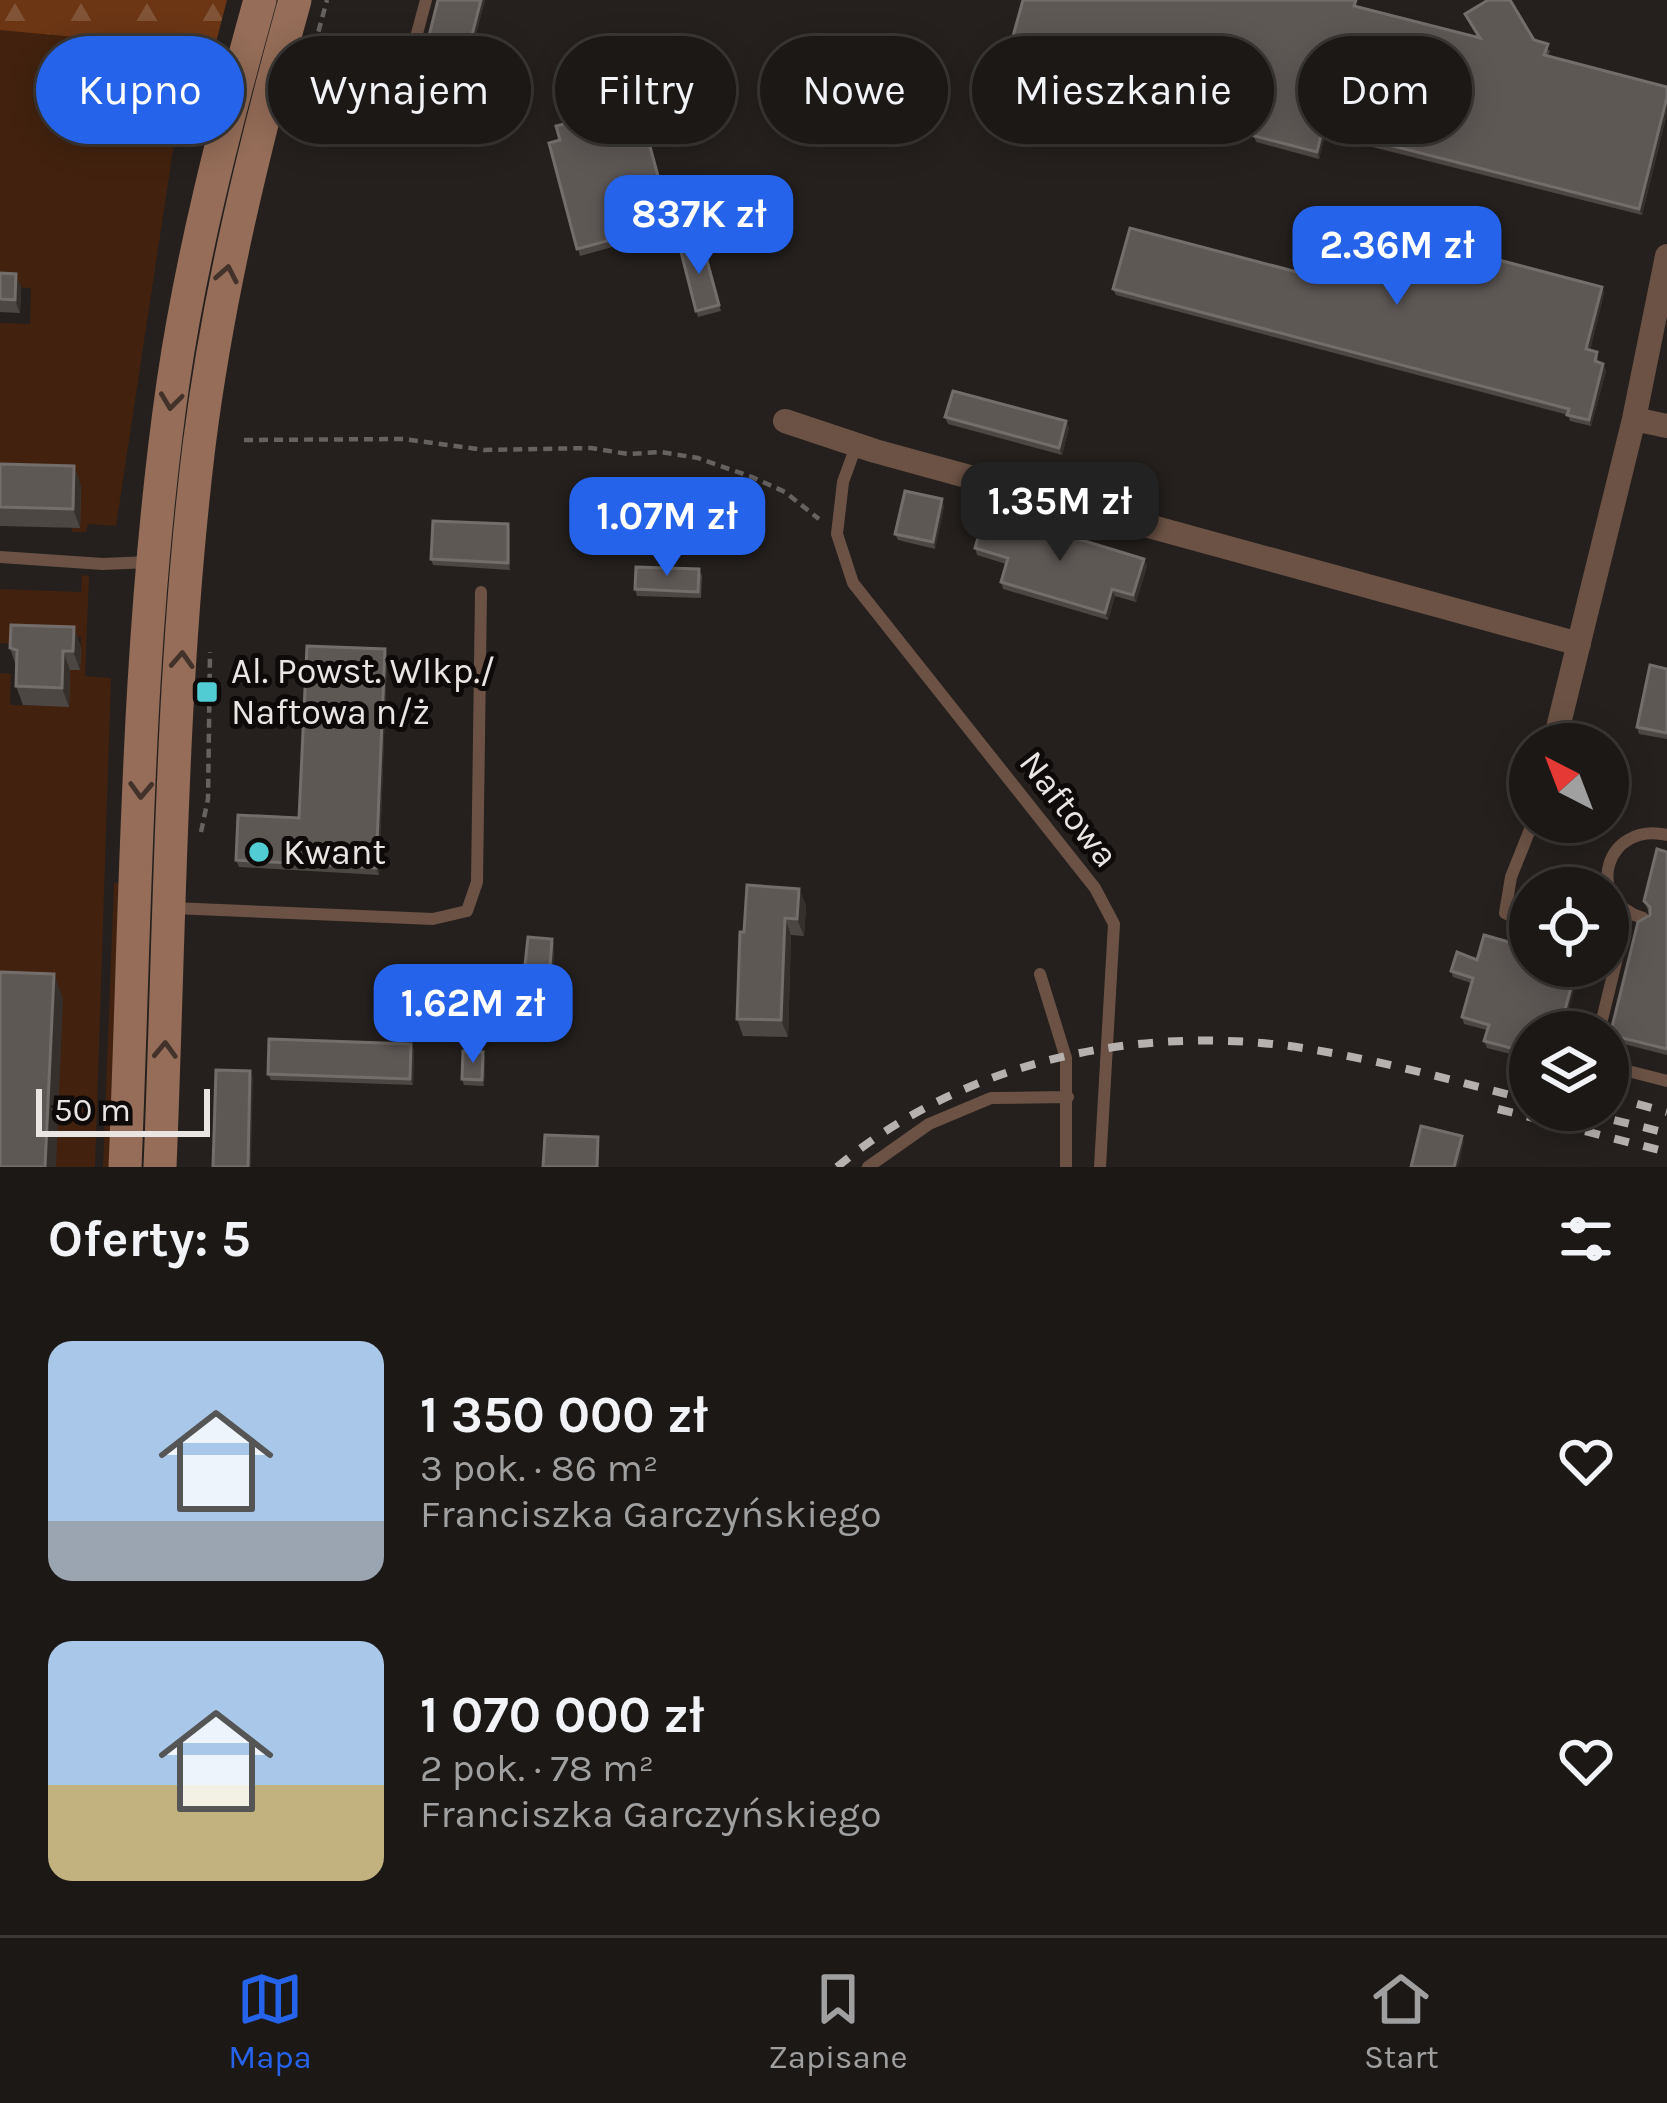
<!DOCTYPE html>
<html lang="pl">
<head>
<meta charset="utf-8">
<style>
  :root { --surface:#1c1816; --page:#292523; --text:#f1f3f6; --muted:#a0a0a1; --line:#3a3735; --accent:#2563eb }
  body { margin:0; font-family:Karla,sans-serif; background:var(--page); color:var(--text); height:100vh; display:flex; flex-direction:column; font-size:45px; white-space:nowrap }
  * { box-sizing:border-box; margin:0 }
  p { font-size:39px; color:var(--muted) }
  .icon { flex:none; width:66px; height:66px; fill:none; stroke:currentColor; stroke-width:2; stroke-linecap:round; stroke-linejoin:round }
  .map { position:relative; height:1167px; overflow:hidden }
  .sheet { display:flex; flex-direction:column; background:var(--surface); flex:1 }
  .sheet>* { flex:none }
  .banner { position:absolute; left:36px; top:36px; width:1596px; height:108px; display:flex; gap:24px }
  .needle { width:78px; rotate:318deg }
  .controls { position:absolute; left:1509px; top:723px; display:grid; gap:24px }
  .controls a { display:grid; place-items:center; width:120px; height:120px; border-radius:50%; background:var(--surface); box-shadow:0 6px 30px #0003,0 0 0 3px var(--line); font-size:60px }
  .scale { position:absolute; left:36px; bottom:30px; width:174px; box-sizing:border-box; padding-left:12px; border:6px solid #e9e5e3; border-top:0; font-size:33px; line-height:42px; white-space:nowrap; color:#e9e5e3; -webkit-text-stroke:9px #0d0a09; paint-order:stroke }
  .price { position:absolute; translate:-50% -102px; padding:0 27px; border-radius:24px; background:var(--accent); color:#fff; font-size:39px; line-height:78px; filter:drop-shadow(0 3px 6px #0008) }
  .price::after { content:''; position:absolute; left:50%; top:72px; width:36px; height:27px; margin-left:-18px; background:inherit; clip-path:polygon(0 0,100% 0,50% 100%) }
  .price.selected { background:#222; color:#fff }
  ul { padding:0; list-style:none }
  li { display:flex; align-items:center; gap:36px; height:300px; padding:0 48px }
  li span { display:grid; place-items:center; flex:none; width:336px; height:240px; border-radius:24px; color:#555 }
  li>.icon { margin-inline-start:auto }
  span .icon { width:144px; height:144px; fill:#fffc; stroke-width:1 }
  li b { font-size:51px }
  h2 { display:flex; justify-content:space-between; align-items:center; height:144px; padding:0 48px; font-size:51px }
  .tag { padding:0 42px; border-radius:54px; background:var(--surface); box-shadow:0 6px 30px #0003,0 0 0 3px var(--line); font-size:42px; line-height:108px }
  .tag.selected { background:var(--accent); color:#fff }
  .tab-bar { display:flex; justify-content:space-around; align-items:center; height:168px; border-top:3px solid var(--line); background:var(--surface); font-size:33px; color:var(--muted) }
  .tab-bar a { display:grid; justify-items:center; gap:6px }
  .tab-bar .selected { color:var(--accent) }
  .map>svg:first-child { display:block }
  .grass { fill:#42220e }
  .forest { fill:url(#forest-firs) }
  .lines { fill:none; stroke-linecap:round; stroke-linejoin:round }
  .path { stroke:#66625f; stroke-width:4.5; stroke-dasharray:9 6; stroke-linecap:butt }
  .service { stroke:#6b5245; stroke-width:12 }
  .minor { stroke:#6b5245; stroke-width:24 }
  .secondary { stroke:#956d58; stroke-width:33 }
  .rail { stroke:#b6b1af; stroke-width:8; stroke-dasharray:15 15; stroke-linecap:butt }
  .wall { fill:#4d4744 }
  .shaded-wall { fill:#36302d }
  .building { fill:#5e5855; stroke:#736e6b; stroke-width:3 }
  .oneway { stroke:#433229 }
  .poi-dot { fill:#51ccd2; stroke:#0d0a09; stroke-width:4.5 }
  .labels { text-anchor:middle; dominant-baseline:central; stroke-width:10; stroke-linejoin:round; paint-order:stroke }
  .poi-label { font-size:36px; fill:#e9e5e3; stroke:#0d0a09; text-anchor:start }
  .street-label { font-size:36px; fill:#e9e5e3; stroke:#0d0a09 }
</style>
</head>
<body>
<div class="map">
<svg width="1667" height="1167" viewBox="0 0 1667 1167">
  <defs>
    <pattern id="forest-firs" width="22" height="20" patternUnits="userSpaceOnUse" patternTransform="scale(3)"><rect width="22" height="20" fill="#6c3615"/><path d="M5 1l3.5 6h-7zM16 11l3.5 6h-7z" fill="#815337"/></pattern>
  </defs>
  <rect width="100%" height="100%" fill="#25201d"/>
  <path class="grass" d="M0,0L193,18L116,526L88,524L86,532H72L74,491L0,487V323L30,324L31,288L0,286Z
    M82,575L89,576L85,676L111,678L95,1167H52L0,1010V673L11,674L10,705L68,706L70,670L80,669L81,637L21,634L10,644L0,643V589L81,592Z
    M114,883L124,884L113,1167H103Z"/>
  <path class="forest" d="M0,0H227L214,50L0,30Z"/>
  <g class="lines">
    <path class="path" d="M291,133L327,0
      M244,440L404,439L484,450L591,448L628,454L661,452L698,458L752,477L785,492L819,519
      M201,832L208,799L210,652"/>
    <path class="service" d="M396,112L426,0
      M856,446L843,482L837,534L853,583L1095,888L1114,924L1100,1167
      M0,557L103,564L150,562
      M173,908L433,919L467,911L477,882L481,592
      M1643,918C1582,899 1606,821 1667,835
      M1530,925L1505,913L1511,877L1533,822
      M1040,974L1066,1058V1167
      M1599,1032L1628,913
      M1608,1055L1628,1071L1667,1081
      M868,1167L929,1124L991,1098L1068,1097"/>
    <path class="minor" d="M1634,419L1667,426
      M785,421L875,451L1579,644
      M1554,744L1634,419L1667,256"/>
    <path class="secondary" d="M125,1167C136,906 136,642 173,383C192,253 225,126 260,0
      M160,1167C170,927 170,685 199,446C218,295 254,147 295,0"/>
    <path class="rail" d="M1608,1096L1667,1112
      M1498,1109L1667,1152
      M1585,1113L1667,1133
      M837,1167C967,1058 1150,1021 1315,1050C1387,1062 1459,1082 1530,1100"/>
  </g>
  <path class="wall" d="M485,0L471,53L432,42L429,36Z
    M1358,7L1478,38L1465,14L1534,40L1550,51L1548,56L1667,87V113L1642,215L1325,135L1319,159L1256,142L1254,136L1258,117L1013,53L1010,47Z
    M642,117L673,230L580,256L549,143Z
    M702,242L721,311L698,317L696,311Z
    M0,273L21,287L20,313L0,312Z
    M1331,281L1602,287L1604,293L1590,350L1597,352L1598,363L1603,364L1606,371L1591,426L1570,421L1568,415L1116,295L1113,289Z
    M945,417L1066,421L1069,428L1062,455L948,424Z
    M0,464L81,485L80,528L0,526Z
    M944,506L935,549L898,540L895,534Z
    M508,524L510,531V570L433,565L431,559Z
    M975,548L1144,559L1147,566L1136,602L1115,596L1108,620L1003,589L1001,582L1006,564L977,555Z
    M699,569L702,576L701,598L637,596L635,589Z
    M81,647L80,670H70L69,707L23,705L16,686V666L10,648Z
    M387,656L379,875L239,867L236,860L299,818Z
    M1667,669V739L1639,734L1637,727Z
    M1667,852V1055L1612,1041L1610,1035L1650,915L1644,901Z
    M799,889L806,906L804,936L791,935L788,1037L743,1036L737,1019Z
    M552,939L554,945L553,974L528,972L525,965Z
    M1477,960L1581,967L1530,1032V1059L1487,1048L1484,1041L1487,1030L1464,1024L1462,1017L1471,983L1453,977L1451,971Z
    M411,1044L414,1050L413,1085L271,1080L268,1074Z
    M483,1052L485,1058L484,1086L464,1085L462,1079Z"/>
  <path class="shaded-wall" d="M481,0H485L471,53L469,47Z
    M1667,97V113L1642,215L1639,209Z
    M1323,128L1325,135L1319,159L1317,152Z
    M16,274L21,287L20,313L15,300Z
    M1602,287L1604,293L1589,356L1586,349Z
    M1603,364L1606,371L1591,426L1589,420Z
    M1066,421L1069,428L1062,455L1059,448Z
    M74,466L81,485L80,528L73,509Z
    M942,499L944,506L935,549L933,542Z
    M508,524L510,531V570L508,563Z
    M1144,559L1147,566L1136,602L1133,595Z
    M1112,589L1115,596L1108,620L1105,613Z
    M74,627L81,647L80,670L73,651Z
    M385,649L387,656L379,875L376,868Z
    M63,651L70,670L69,707L62,688Z
    M1609,756L1614,769L1608,792V761Z
    M799,889L806,906L804,936L797,919Z
    M785,918L791,935L788,1037L781,1020Z
    M552,939L554,945L553,974L550,967Z
    M1577,966H1580L1563,1032H1559Z
    M54,974L63,999L56,1167H45Z
    M411,1044L414,1050L413,1085L410,1079Z
    M483,1052L485,1058L484,1086L482,1080Z
    M250,1071L253,1078L251,1167H248Z
    M1462,1136L1464,1142L1458,1167H1454Z"/>
  <path class="building" d="M438,0H481L469,47L429,36Z
    M1023,0H1356L1354,6L1480,38L1465,14L1488,0H1510L1534,40L1548,44L1544,55L1667,87V97L1639,209L1323,128L1317,152L1254,136L1260,112L1010,47Z
    M605,113L609,127L642,117L671,224L577,249L549,143L560,140L556,126Z
    M1346,220L1602,287L1586,349L1597,352L1595,361L1603,364L1589,420L1567,415L1569,409L1113,289L1130,228L1331,281Z
    M702,242L719,305L696,311L680,248Z
    M0,273L16,274L15,300L0,299Z
    M953,391L1066,421L1059,448L945,417Z
    M0,464L74,466L73,509L0,507Z
    M905,491L942,499L933,542L895,534Z
    M984,517L1062,534L1144,559L1133,595L1112,589L1105,613L1001,582L1008,558L975,548Z
    M433,521L508,524V563L431,559Z
    M636,567L699,569L698,592L635,589Z
    M11,625L74,627L73,651H63L62,688L16,686L17,650L10,648Z
    M307,646L385,649L376,868L236,860L238,815L299,818Z
    M1650,665L1667,669V733L1637,727Z
    M1657,849L1667,852V1049L1610,1035L1638,922L1650,915V907L1644,901Z
    M747,885L799,889L797,919L785,918L781,1020L737,1019L740,932H744Z
    M1484,935L1530,948V966H1577L1559,1032H1530V1053L1484,1041L1489,1025L1462,1017L1473,978L1451,971L1457,952L1477,960Z
    M528,937L552,939L550,967L525,965Z
    M0,972L54,974L45,1167H0Z
    M269,1039L411,1044L410,1079L268,1074Z
    M463,1051L483,1052L482,1080L462,1079Z
    M216,1070L250,1071L248,1167H213Z
    M1421,1126L1462,1136L1454,1167H1411Z
    M545,1135L598,1137L597,1167H543Z"/>
  <defs><path id="oneway-chevron" d="M-2-3.5L2.5 0L-2 3.5" fill="none" stroke-width="1.6" stroke-linecap="round" stroke-linejoin="round" transform="scale(3)"/></defs>
  <g class="oneway">
    <use href="#oneway-chevron" transform="translate(227 274) rotate(-79)"/>
    <use href="#oneway-chevron" transform="translate(171 401) rotate(97)"/>
    <use href="#oneway-chevron" transform="translate(182 660) rotate(-87)"/>
    <use href="#oneway-chevron" transform="translate(141 790) rotate(92)"/>
    <use href="#oneway-chevron" transform="translate(165 1050) rotate(-88)"/>
  </g>
  <g class="poi-dot">
    <rect x="195" y="680" width="24" height="24" rx="6"/>
    <circle cx="259" cy="852" r="12"/>
  </g>
  <g class="labels">
    <g class="poi-label">
      <text x="231" y="671">Al. Powst. Wlkp./<tspan x="231" dy="41">Naftowa n/ż</tspan></text>
      <text x="283" y="852">Kwant</text>
    </g>
    <g class="street-label">
      <text transform="translate(1069 809) rotate(52)">Naftowa</text>
    </g>
  </g>
</svg>
<div class="controls">
<a><svg class="needle" viewBox="-14 -14 28 28"><path d="M0-13l5 13h-10z" fill="#e53935"/><path d="M0 13l5-13h-10z" fill="#a0a0a1"/></svg></a>
<a><svg class="icon" aria-label="locate" viewBox="0 0 24 24"><circle cx="12" cy="12" r="6"/><path d="M12 2v4M12 18v4M2 12h4M18 12h4"/></svg></a>
<a><svg class="icon" aria-label="layers" viewBox="0 0 24 24"><path d="M12 4l9 5-9 5-9-5zM3 14l9 5 9-5"/></svg></a>
</div>
<div class="scale">50 m</div>
<b class="price" style="left:699px;top:277px">837K zł</b>
<b class="price" style="left:1397px;top:308px">2.36M zł</b>
<b class="price selected" style="left:1060px;top:564px">1.35M zł</b>
<b class="price" style="left:667px;top:579px">1.07M zł</b>
<b class="price" style="left:473px;top:1066px">1.62M zł</b>
<div class="banner">
<a class="tag selected">Kupno</a>
<a class="tag">Wynajem</a>
<a class="tag">Filtry</a>
<a class="tag">Nowe</a>
<a class="tag">Mieszkanie</a>
<a class="tag">Dom</a>
</div>
</div>
<section class="sheet">
<h2>Oferty: 5<svg class="icon" aria-label="filters" viewBox="0 0 24 24"><path d="M4 7h16M4 17h16"/><circle cx="9" cy="7" r="2"/><circle cx="15" cy="17" r="2"/></svg></h2>
<ul>
<li><span style="background:linear-gradient(#a9c7e8 75%,#9aa5b1 0)"><svg class="icon" aria-label="home" viewBox="0 0 24 24"><path d="M3 11l9-7 9 7M6 9v11h12V9"/></svg></span><div><b>1 350 000 zł</b><p>3 pok. · 86 m²</p><p>Franciszka Garczyńskiego</p></div><svg class="icon" aria-label="heart" viewBox="0 0 24 24"><path d="M12 20l-8-8c-3-5 5-10 8-4 3-6 11-1 8 4z"/></svg></li>
<li><span style="background:linear-gradient(#a9c7e8 60%,#c2b280 0)"><svg class="icon" aria-label="home" viewBox="0 0 24 24"><path d="M3 11l9-7 9 7M6 9v11h12V9"/></svg></span><div><b>1 070 000 zł</b><p>2 pok. · 78 m²</p><p>Franciszka Garczyńskiego</p></div><svg class="icon" aria-label="heart" viewBox="0 0 24 24"><path d="M12 20l-8-8c-3-5 5-10 8-4 3-6 11-1 8 4z"/></svg></li>
</ul>
</section>
<nav class="tab-bar">
<a class="selected"><svg class="icon" aria-label="map" viewBox="0 0 24 24"><path d="M3 6l6-2 6 2 6-2v14l-6 2-6-2-6 2zM9 4v14M15 6v14"/></svg>Mapa</a>
<a><svg class="icon" aria-label="saved" viewBox="0 0 24 24"><path d="M7 4h10v16l-5-4-5 4z"/></svg>Zapisane</a>
<a><svg class="icon" aria-label="home" viewBox="0 0 24 24"><path d="M3 11l9-7 9 7M6 9v11h12V9"/></svg>Start</a>
</nav>
</body>
</html>
